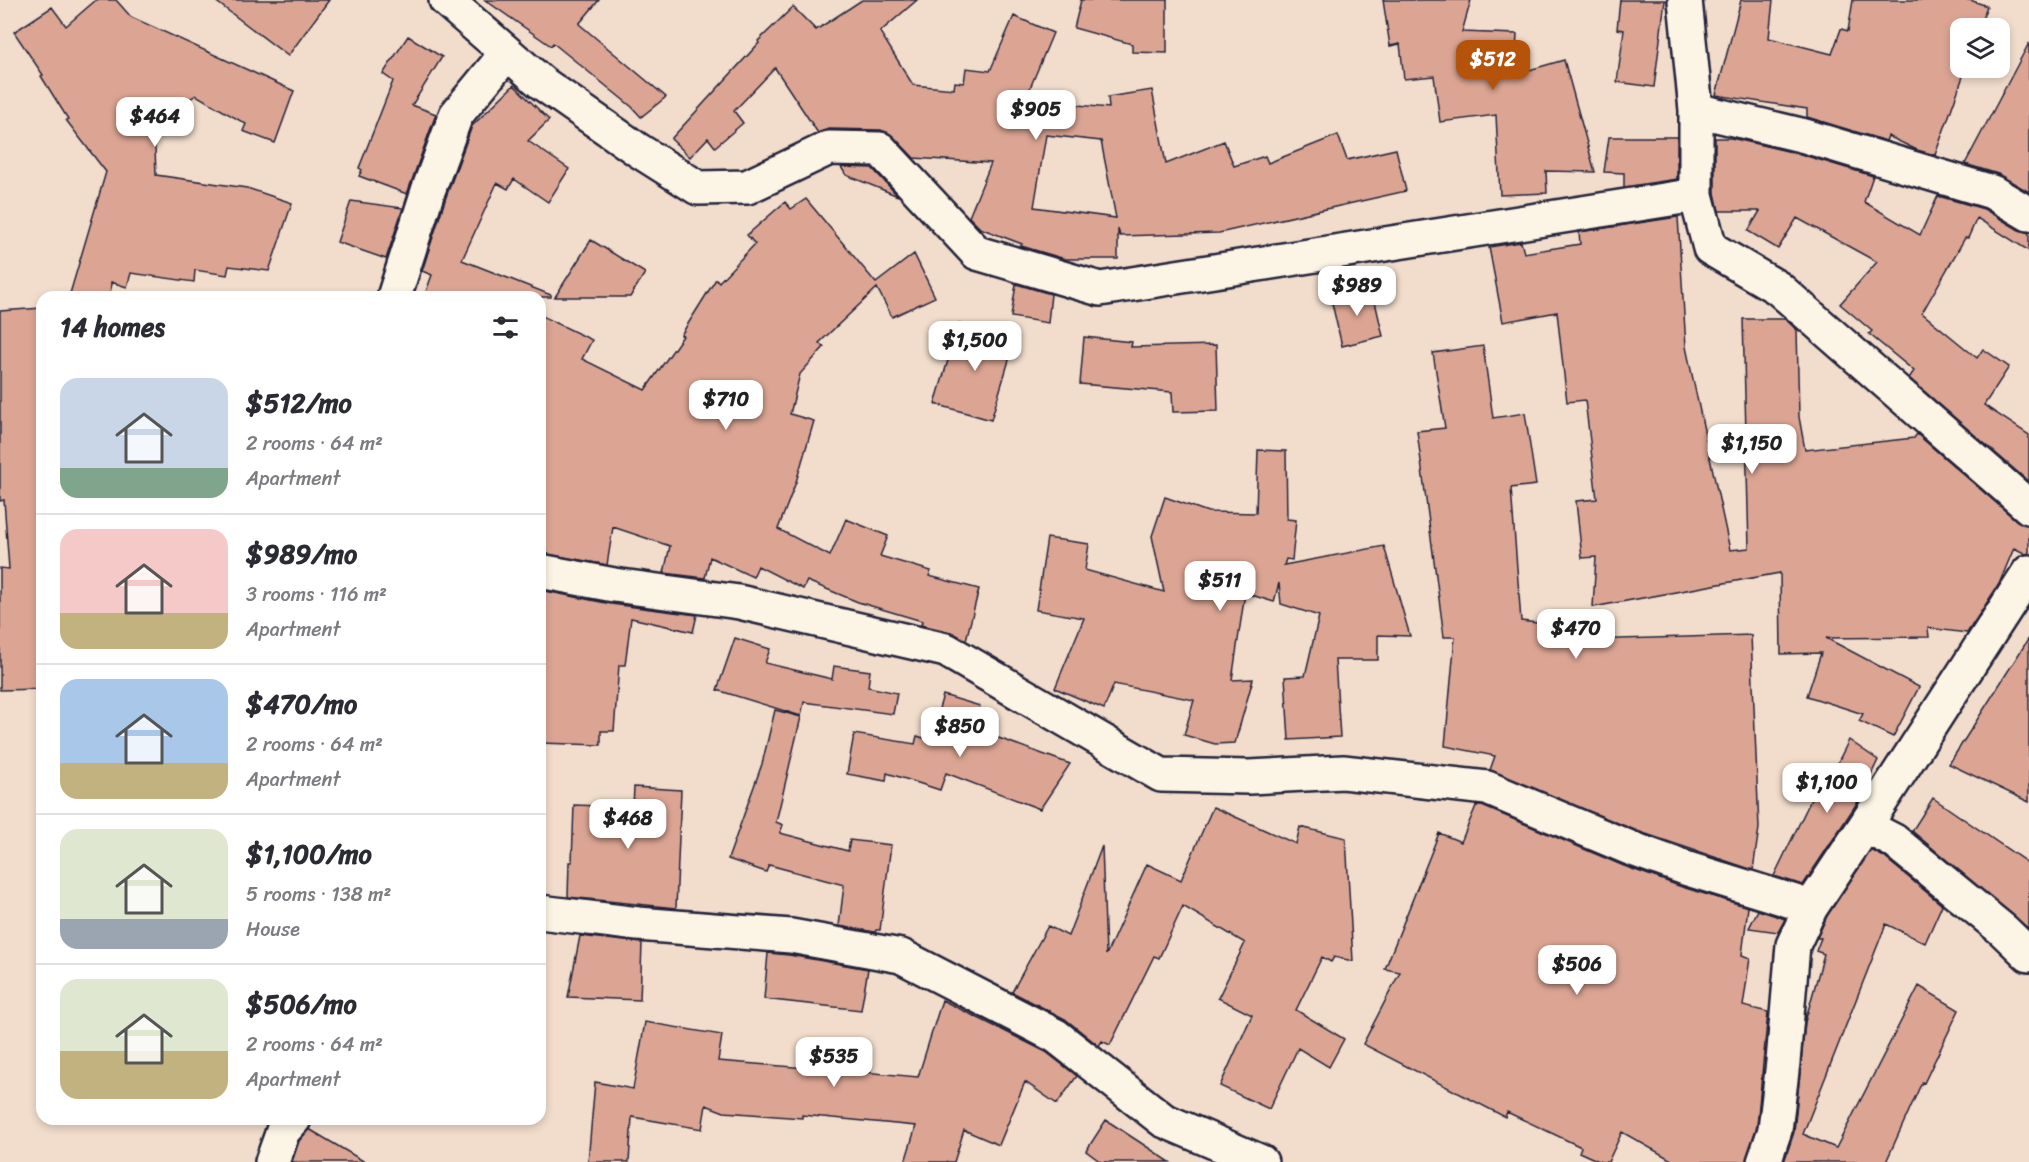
<!DOCTYPE html>
<html lang="en">
<head>
<meta charset="utf-8">
<style>
  :root { --surface:#fff; --page:#f7f7f7; --text:#2b2b33; --muted:#7c7c81; --line:#e1e1e2; --accent:#b45309 }
  body { margin:0; font-family:Sriracha,sans-serif; background:var(--page); color:var(--text); height:100vh; display:flex; flex-direction:column; font-size:22px; white-space:nowrap }
  * { box-sizing:border-box; margin:0 }
  p { font-size:20px; color:var(--muted) }
  .icon { flex:none; width:33px; height:33px; fill:none; stroke:currentColor; stroke-width:2; stroke-linecap:round; stroke-linejoin:round }
  .map { position:relative; flex:1; overflow:hidden }
  .sheet { position:absolute; left:36px; top:291px; width:510px; height:834px; display:flex; flex-direction:column; background:var(--surface); border-radius:18px; box-shadow:0 3px 9px #0003 }
  .sheet>* { flex:none }
  .fabs { position:absolute; left:1950px; top:18px; display:grid; gap:12px }
  .fabs a { display:grid; place-items:center; width:60px; height:60px; border-radius:12px; background:var(--surface); box-shadow:0 3px 9px #0003; font-size:30px }
  .price { position:absolute; translate:-50% -51px; padding:0 14px; border-radius:12px; background:#fff; color:#222; font-size:20px; line-height:39px; filter:drop-shadow(0 2px 3px #0008) }
  .price::after { content:''; position:absolute; left:50%; top:36px; width:18px; height:14px; margin-left:-9px; background:inherit; clip-path:polygon(0 0,100% 0,50% 100%) }
  .price.active { background:var(--accent); color:#fff }
  ul { padding:0; list-style:none }
  li { display:flex; align-items:center; gap:18px; height:150px; padding:0 24px }
  li+li { border-top:2px solid var(--line) }
  li span { display:grid; place-items:center; flex:none; width:168px; height:120px; border-radius:18px; color:#555 }
  li>.icon { margin-inline-start:auto }
  span .icon { width:72px; height:72px; fill:#fffc; stroke-width:1 }
  li b { font-size:26px }
  h2 { display:flex; justify-content:space-between; align-items:center; height:72px; padding:0 24px; font-size:26px }
  .map>svg:first-child { display:block }
  .building { fill:#dca593; stroke:#22223b; stroke-width:1.5; fill-rule:evenodd }
  .lines { fill:none; stroke-linecap:round; stroke-linejoin:round }
  .street-casing { stroke:#22223b; stroke-width:38 }
  .street { stroke:#fcf5e5; stroke-width:33 }
</style>
</head>
<body>
<div class="map">
<svg width="2029" height="1162" viewBox="0 0 2029 1162">
  <rect width="100%" height="100%" fill="#f2ddcc"/>
  <filter id="ink" filterUnits="userSpaceOnUse"><feTurbulence type="fractalNoise" baseFrequency=".0167" numOctaves="2"/><feDisplacementMap in="SourceGraphic" scale="12" xChannelSelector="R" yChannelSelector="G"/><feConvolveMatrix kernelMatrix="1 2 1 2 8 2 1 2 1" color-interpolation-filters="sRGB"/></filter>
  <g filter="url(#ink)">
    <path class="building" d="M96,0H116L131,17L294,91L275,143L243,131L246,124L196,95L154,121L156,175L247,188L292,203L269,271L229,266L227,275L195,270L194,282L131,273L127,287L111,282L110,297H69L106,172L66,120L68,119L41,76L43,75L14,32L52,7L66,26Z
      M214,0H329L288,56Z
      M485,0H599L579,24L666,97L641,117L632,107L553,43L551,46Z
      M862,0H917L880,32L913,85L954,89L955,82L964,83L966,68L990,71L1014,16L1053,33L1025,100L1109,108L1108,97L1152,90L1166,164L1224,141L1234,166L1265,156L1268,163L1338,135L1347,160L1396,149L1406,191L1219,233L1120,236L1118,229V259H1065L1021,246L1022,244L980,228L969,217L991,163L914,158L893,136L881,130L829,129L818,133L775,68L734,111L743,123L715,147L708,138L690,157L671,139L759,43L758,41L793,7L816,30ZM1046,135L1101,141L1116,218L1034,207Z
      M1081,0H1167V53L1132,52V44L1074,28Z
      M1383,0H1471L1462,32L1517,34L1515,74L1564,60L1595,172L1546,171L1547,193L1500,195L1496,115L1440,122L1434,76L1404,79L1400,44L1390,46Z
      M1620,0H1665L1654,87L1617,82L1624,30L1617,29Z
      M1741,0H1773L1769,38L1832,54L1841,29L1848,31L1853,0H1970L1987,6L1979,28H1960V68H1966L1935,155L1917,150L1888,136L1886,141L1807,117V109L1716,95Z
      M408,36L442,57L412,105L436,114L407,194L359,176L362,170L359,168L393,81L383,74Z
      M2029,43V192L1998,174L1965,164Z
      M514,85L549,120L528,141L569,169L548,202L514,179L508,189L497,183L462,260L551,295V297H424L432,275L422,271L446,197L472,126Z
      M1609,137H1677V179L1624,187V173L1604,172Z
      M1715,138H1731L1800,154L1873,176L1864,202L1920,235L1938,196L1984,209L2019,230L2029,233V251L1977,218L1968,238H1965L1922,313L1977,358L1983,349L2009,367L1984,405L2029,435V482L1909,378L1914,371L1869,334L1872,331L1840,304L1877,262L1797,218L1778,249L1748,231L1760,211H1719L1715,193Z
      M841,167L872,168L898,196L846,175Z
      M806,199L876,283L914,254L935,297L892,317L877,288L819,343L824,347L800,374L790,414L814,421L796,482L778,529L830,556L846,519L888,536L880,556L931,571L929,576L979,589L966,640L951,632L921,625L922,621L858,602L807,581L803,589L758,566L753,577L710,557L705,578L664,573L670,546L613,527L607,565L540,553V315L592,340L582,359L645,390L683,336L681,335L716,279L719,282L755,244L747,235L785,202L791,209Z
      M351,201L403,208L386,259L337,242Z
      M1678,217L1686,347L1730,550L1749,548L1743,319H1785L1797,330L1799,417L1805,450L1914,438L1917,434L2017,521L2029,525V553L2026,554L2014,548L1999,584L1967,633L1928,628L1929,637L1826,638L1919,687L1893,737L1859,721L1863,714L1807,696L1821,653L1781,654L1780,573L1593,607L1596,557L1582,558L1576,501L1597,499L1585,400L1567,402L1557,312L1503,322L1489,247L1521,242L1524,253L1580,244L1579,232Z
      M591,240L645,273L630,297H555Z
      M1016,284L1051,294L1048,323L1011,317Z
      M1372,289L1383,336L1342,346L1331,299Z
      M42,308V689L0,690V568L9,569L4,500L0,501V311Z
      M959,323L1015,340L991,420L935,404Z
      M1084,337L1132,342L1131,347L1216,345L1218,411L1173,412L1172,392L1080,384Z
      M1483,346L1493,418L1525,413L1536,485L1511,488L1521,621L1554,625L1555,641L1751,635L1759,828L1753,870L1637,831L1490,770L1495,756L1445,746L1455,637H1444L1417,431L1445,428L1433,353Z
      M1258,450L1286,451L1287,519L1296,520L1292,560L1286,559L1284,565L1384,546L1410,636L1378,635V660H1335L1340,737L1289,740L1285,677L1305,676L1319,616L1281,604L1279,583L1274,602L1245,593L1232,680L1253,679L1235,743L1215,744L1184,735L1194,700L1114,684L1104,709L1055,688L1084,618L1036,610L1047,538L1089,544L1085,570L1164,592L1152,536L1165,497L1208,512L1256,513Z
      M540,590L611,604L697,615L693,632L631,618L625,665H619L614,731H601V745L540,743Z
      M735,638L770,649L765,663L832,679L834,666L870,671L868,687L897,693L893,714L804,702L801,716L717,690Z
      M2029,638V802L1949,764Z
      M943,695L980,706L974,729L1070,764L1040,809L946,773L940,790L887,773L886,781L847,774L854,734L915,744L917,736L930,740Z
      M775,710L801,717L776,822L783,825L780,833L848,851L850,840L891,845L880,930H876L875,932L839,926L844,885L769,865L766,872L728,859L762,764Z
      M1849,740L1878,760L1859,800L1803,885L1774,876L1818,785L1825,788Z
      M634,787L681,790L676,908L568,897L569,862H572L574,805L633,807Z
      M1933,798L2029,864V929L1912,831Z
      M1476,806H1482L1624,866L1682,887L1748,907L1742,955L1750,958L1743,1006L1768,1012L1757,1126L1746,1162H1675L1622,1132L1608,1162H1601L1579,1152L1581,1147L1507,1112L1505,1117L1363,1044L1400,972L1385,969L1439,833L1461,842Z
      M1213,807L1296,844L1300,827L1346,838L1353,961L1334,957L1331,962L1322,957L1296,1010L1344,1039L1329,1067L1298,1048L1269,1109L1220,1086L1252,1015L1218,998L1245,943L1183,906L1159,958L1154,956L1110,1045L1102,1041L1099,1046L1065,1019L1012,992L1048,926L1068,936L1102,846L1106,955L1147,864L1181,880Z
      M1871,850L1884,857L1942,905L1925,943L1886,924L1803,1134L1836,1148L1919,986L1959,1010L1924,1083L1922,1082L1886,1162H1784L1794,1132L1805,1022L1824,954L1816,951L1821,938H1817L1827,916Z
      M1758,910L1785,919L1778,932L1749,928Z
      M580,936L642,943L640,1000L568,997Z
      M768,953L789,955L868,969L861,1010L764,999Z
      M942,1000L1046,1052L1077,1076L1057,1104L1025,1082L999,1145L964,1130L954,1162H905L916,1126L802,1115V1118L724,1112L706,1105L702,1129L632,1117L629,1162H588L595,1082L633,1089L645,1022L722,1035L718,1061L820,1069V1068L918,1077Z
      M1106,1120L1170,1162H1101L1086,1151Z
      M309,1129L365,1162H292L299,1141Z"/>
    <g class="lines">
      <defs>
        <path id="street" d="M446,0L542,83L638,150L698,188L747,187L829,148L880,149L977,253L1100,289L1696,195
          M1685,0L1696,110V195L1710,248L1778,288L2029,507
          M1696,110L1805,136L1992,192L2029,214
          M394,297L428,191L456,115L507,53
          M540,571L614,585L739,602L946,650L1161,775L1249,777L1343,772L1487,788L1630,848L1688,869L1811,907
          M1865,826L1894,841L2003,930L2029,955
          M540,912L638,924L791,936L901,956L1056,1036L1163,1120L1261,1162
          M272,1162L283,1131L294,1119
          M1764,1162L1775,1130L1783,1062L1793,945L1811,907L1865,826L2029,572"/>
      </defs>
      <use href="#street" class="street-casing"/>
      <use href="#street" class="street"/>
    </g>
  </g>
</svg>
<div class="fabs">
<a><svg class="icon" aria-label="layers" viewBox="0 0 24 24"><path d="M12 4l9 5-9 5-9-5zM3 14l9 5 9-5"/></svg></a>
</div>
<b class="price active" style="left:1493px;top:91px">$512</b>
<b class="price" style="left:1036px;top:141px">$905</b>
<b class="price" style="left:155px;top:148px">$464</b>
<b class="price" style="left:1357px;top:317px">$989</b>
<b class="price" style="left:975px;top:372px">$1,500</b>
<b class="price" style="left:726px;top:431px">$710</b>
<b class="price" style="left:1752px;top:475px">$1,150</b>
<b class="price" style="left:1220px;top:612px">$511</b>
<b class="price" style="left:1576px;top:660px">$470</b>
<b class="price" style="left:960px;top:758px">$850</b>
<b class="price" style="left:1827px;top:814px">$1,100</b>
<b class="price" style="left:628px;top:850px">$468</b>
<b class="price" style="left:1577px;top:996px">$506</b>
<b class="price" style="left:834px;top:1088px">$535</b>
<section class="sheet">
<h2>14 homes<svg class="icon" aria-label="filters" viewBox="0 0 24 24"><path d="M4 7h16M4 17h16"/><circle cx="9" cy="7" r="2"/><circle cx="15" cy="17" r="2"/></svg></h2>
<ul>
<li><span style="background:linear-gradient(#c9d6e8 75%,#7fa58c 0)"><svg class="icon" aria-label="home" viewBox="0 0 24 24"><path d="M3 11l9-7 9 7M6 9v11h12V9"/></svg></span><div><b>$512/mo</b><p>2 rooms · 64 m²</p><p>Apartment</p></div></li>
<li><span style="background:linear-gradient(#f6c9c9 70%,#c2b280 0)"><svg class="icon" aria-label="home" viewBox="0 0 24 24"><path d="M3 11l9-7 9 7M6 9v11h12V9"/></svg></span><div><b>$989/mo</b><p>3 rooms · 116 m²</p><p>Apartment</p></div></li>
<li><span style="background:linear-gradient(#a9c7e8 70%,#c2b280 0)"><svg class="icon" aria-label="home" viewBox="0 0 24 24"><path d="M3 11l9-7 9 7M6 9v11h12V9"/></svg></span><div><b>$470/mo</b><p>2 rooms · 64 m²</p><p>Apartment</p></div></li>
<li><span style="background:linear-gradient(#dfe7d0 75%,#9aa5b1 0)"><svg class="icon" aria-label="home" viewBox="0 0 24 24"><path d="M3 11l9-7 9 7M6 9v11h12V9"/></svg></span><div><b>$1,100/mo</b><p>5 rooms · 138 m²</p><p>House</p></div></li>
<li><span style="background:linear-gradient(#dfe7d0 60%,#c2b280 0)"><svg class="icon" aria-label="home" viewBox="0 0 24 24"><path d="M3 11l9-7 9 7M6 9v11h12V9"/></svg></span><div><b>$506/mo</b><p>2 rooms · 64 m²</p><p>Apartment</p></div></li>
</ul>
</section>
</div>
</body>
</html>
